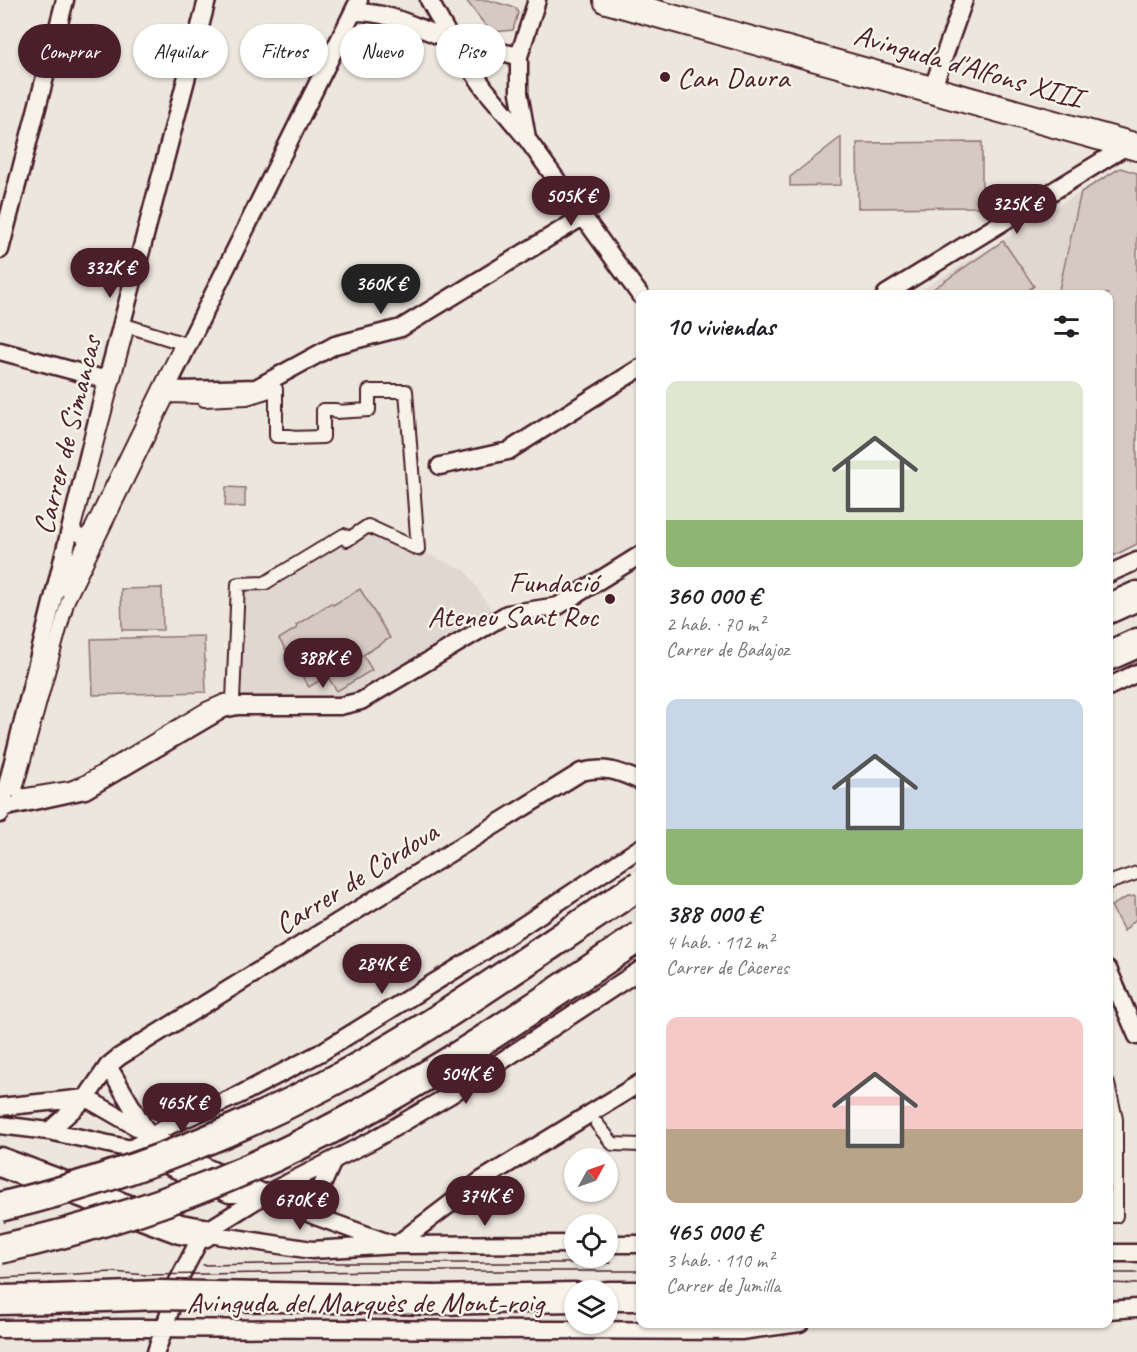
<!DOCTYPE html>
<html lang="es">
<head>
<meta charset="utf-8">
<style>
  :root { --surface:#fff; --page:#f6f6f6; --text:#202124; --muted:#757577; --accent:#4a1f2b }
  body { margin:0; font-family:Caveat,sans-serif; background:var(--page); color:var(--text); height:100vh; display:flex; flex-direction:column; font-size:22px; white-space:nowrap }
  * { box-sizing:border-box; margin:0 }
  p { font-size:20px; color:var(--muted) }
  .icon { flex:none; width:33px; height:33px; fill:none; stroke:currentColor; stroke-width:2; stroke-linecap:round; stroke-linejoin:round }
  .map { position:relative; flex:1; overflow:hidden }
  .panel { position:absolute; left:636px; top:290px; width:477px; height:1038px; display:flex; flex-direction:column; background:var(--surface); border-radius:12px; box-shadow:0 2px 4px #0004 }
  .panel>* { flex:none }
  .banner { position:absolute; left:18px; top:24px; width:528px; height:54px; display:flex; gap:12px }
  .needle { width:39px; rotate:50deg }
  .tools { position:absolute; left:564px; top:1148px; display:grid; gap:12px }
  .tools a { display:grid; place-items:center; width:54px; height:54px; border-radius:50%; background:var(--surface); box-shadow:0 2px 4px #0004; font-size:30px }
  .price { position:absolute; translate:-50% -51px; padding:0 14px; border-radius:21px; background:var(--accent); color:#fff; font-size:20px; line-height:39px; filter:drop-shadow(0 2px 3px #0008) }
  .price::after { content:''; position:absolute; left:50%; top:36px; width:18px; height:14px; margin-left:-9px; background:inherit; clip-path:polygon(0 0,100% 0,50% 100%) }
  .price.selected { background:#222; color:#fff }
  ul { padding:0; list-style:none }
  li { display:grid; align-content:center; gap:12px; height:318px; padding:0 30px }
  li span { display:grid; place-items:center; height:186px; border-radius:12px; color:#555 }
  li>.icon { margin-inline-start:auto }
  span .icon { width:108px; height:108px; fill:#fffc; stroke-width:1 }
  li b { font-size:26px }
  h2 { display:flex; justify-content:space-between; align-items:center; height:72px; padding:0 30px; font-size:26px }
  .pill { padding:0 21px; border-radius:27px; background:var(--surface); box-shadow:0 2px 4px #0004; font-size:21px; line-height:54px }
  .pill.selected { background:var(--accent); color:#fff }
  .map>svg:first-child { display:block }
  .built { fill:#e0d7d0 }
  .green { fill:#d5c9c2; stroke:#907476; stroke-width:1.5 }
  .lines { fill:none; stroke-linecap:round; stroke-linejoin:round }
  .pedestrian-casing { stroke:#4a1f2b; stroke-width:16 }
  .minor-casing { stroke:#4a1f2b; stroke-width:21 }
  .primary-casing { stroke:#4a1f2b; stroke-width:30 }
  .motorway-casing { stroke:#4a1f2b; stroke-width:33 }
  .pedestrian { stroke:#f7f3e8; stroke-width:12 }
  .minor { stroke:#f7f3e8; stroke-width:16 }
  .primary { stroke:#f7f3e8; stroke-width:26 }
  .motorway { stroke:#f7f3e8; stroke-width:28 }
  .tram { stroke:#4a1f2b; stroke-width:1.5 }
  .motorway-bridge-casing { stroke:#4a1f2b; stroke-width:33; stroke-linecap:butt }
  .motorway-bridge { stroke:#f7f3e8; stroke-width:28 }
  .poi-dot { fill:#4a1f2b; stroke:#f7f3e8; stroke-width:2 }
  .labels { text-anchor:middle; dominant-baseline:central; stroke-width:5; stroke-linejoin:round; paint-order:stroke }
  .street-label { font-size:30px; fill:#4a1f2b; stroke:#f7f3e8 }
  .poi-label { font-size:30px; fill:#4a1f2b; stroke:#f7f3e8; text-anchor:start }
</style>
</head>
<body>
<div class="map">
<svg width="1137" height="1352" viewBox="0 0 1137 1352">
  <rect width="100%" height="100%" fill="#ece6dd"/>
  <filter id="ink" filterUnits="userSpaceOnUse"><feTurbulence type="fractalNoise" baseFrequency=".0167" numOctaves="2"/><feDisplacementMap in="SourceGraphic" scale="12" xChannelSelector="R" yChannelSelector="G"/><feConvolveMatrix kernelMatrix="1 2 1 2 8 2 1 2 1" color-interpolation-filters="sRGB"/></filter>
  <g filter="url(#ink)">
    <path class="built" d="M1081,192L1058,294H915Z
      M368,527L466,571L492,611L365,689L347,696L333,698L233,699L238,584L265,583Z"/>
    <path class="green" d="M466,0H488L516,8L518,13L513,30L494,32L485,25Z
      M841,137V185L790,186V177Z
      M982,142V207L858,208L857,143Z
      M1120,168L1137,173V544L1109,558L1108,294H1058L1081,192Z
      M1003,241L1034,286L1023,294H926Z
      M226,487L245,488V507L225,506Z
      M162,588L163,630H122L121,589Z
      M360,589L390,638L363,655L372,670L337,691L327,676L309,687L279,639L297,628L296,625L331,603L333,605Z
      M204,636L206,692L93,695L91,639Z
      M1135,896L1136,919L1124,931L1111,906L1127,897Z"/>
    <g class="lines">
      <defs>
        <path id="pedestrian" d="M128,326L182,343L91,529L87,534L82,537L76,533L74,527Z
          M276,389V436H290V438L323,437V410H336V412L369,410V391H406L418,549L368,526L347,540L344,535L265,583L238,584L233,700L224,701L206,709L85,782L70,788L20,796L16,789L68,600L168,396L204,397V400L247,398Z
          M1108,883L1137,873
          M1108,1084L1116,1119V1216H1108
          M597,1124L613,1144L640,1145"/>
        <path id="minor" d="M429,0L451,40L485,89L527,139L640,295
          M354,12C393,12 416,28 451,40C472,47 496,51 519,56
          M932,90L964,0
          M527,138L519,93V56L537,0
          M0,250L65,0
          M886,294L1128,145
          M0,351L107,380
          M166,388L183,390L256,388L335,345L401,328L584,216
          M440,466L508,451L640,368
          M1108,574L1137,561
          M64,587L136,450L359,0
          M1108,687L1137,673
          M2,808L85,790L223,709L238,706H340L361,701L507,614L558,606L640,555
          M0,814L107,380L207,0
          M1108,969L1137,1036
          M108,1066L148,1134
          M86,1098L208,1168L315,1216L389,1243
          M0,1107L86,1098
          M0,1125L49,1131L131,1149L229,1194H259
          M49,1131L86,1098L108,1066L119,1057L581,772C605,766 618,771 640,781
          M131,1149L166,1127L239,1095L320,1053L477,956L640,848
          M327,1220L320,1190L333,1161
          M203,1233L266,1194L373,1140L450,1095L640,970
          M203,1233L312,1250L396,1245L574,1244
          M608,1244H640
          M396,1245L480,1181L640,1083
          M1108,1253H1137
          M176,1285L203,1233
          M1108,1310L1137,1308
          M0,1329L135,1328L741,1331L800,1323
          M156,1352L170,1311"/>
        <path id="primary" d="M607,0L1137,147"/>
        <path id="motorway" d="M1108,609L1137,596
          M1108,656L1137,643
          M0,1162L180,1229L203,1233
          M608,1296H640
          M0,1300L50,1299
          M434,1300L574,1297"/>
      </defs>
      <use href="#pedestrian" class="pedestrian-casing"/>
      <use href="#minor" class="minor-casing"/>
      <use href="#primary" class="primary-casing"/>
      <use href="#motorway" class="motorway-casing"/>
      <use href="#pedestrian" class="pedestrian"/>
      <use href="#minor" class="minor"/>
      <use href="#primary" class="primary"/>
      <use href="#motorway" class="motorway"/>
      <path class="tram" d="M203,1265L312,1263H611
        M1108,1273H1137
        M0,1278L113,1272L146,1275L378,1271H640
        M1108,1283L1137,1284"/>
      <defs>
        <path id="motorway-bridge" d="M0,1207C113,1180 224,1138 327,1084C436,1027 537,952 640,885
          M0,1249C85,1230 170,1203 250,1168C389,1107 515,1021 640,936
          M50,1299L159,1295L434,1300"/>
      </defs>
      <use href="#motorway-bridge" class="motorway-bridge-casing"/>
      <use href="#motorway-bridge" class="motorway-bridge"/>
    </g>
  </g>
  <g class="poi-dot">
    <circle cx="665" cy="77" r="6"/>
    <circle cx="610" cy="599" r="6"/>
  </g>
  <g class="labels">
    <g class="street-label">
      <text transform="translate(968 66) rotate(16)">Avinguda d'Alfons XIII</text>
      <text transform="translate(67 435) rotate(-76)">Carrer de Simancas</text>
      <text transform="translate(356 878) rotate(-32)">Carrer de Còrdova</text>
      <text x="365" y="1302">Avinguda del Marquès de Mont-roig</text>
    </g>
    <g class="poi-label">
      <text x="677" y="77">Can Daura</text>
      <text x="598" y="582" text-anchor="end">Fundació<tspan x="598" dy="34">Ateneu Sant Roc</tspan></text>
    </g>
  </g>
</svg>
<div class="tools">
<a><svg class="needle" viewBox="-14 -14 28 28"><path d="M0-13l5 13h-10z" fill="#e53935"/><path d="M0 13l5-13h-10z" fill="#757577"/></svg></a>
<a><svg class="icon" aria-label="locate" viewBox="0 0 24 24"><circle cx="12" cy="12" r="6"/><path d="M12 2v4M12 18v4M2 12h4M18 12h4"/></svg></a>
<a><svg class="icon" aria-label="layers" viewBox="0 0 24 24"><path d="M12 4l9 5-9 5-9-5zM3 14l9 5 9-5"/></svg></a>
</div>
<b class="price" style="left:571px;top:227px">505K €</b>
<b class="price" style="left:1017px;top:235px">325K €</b>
<b class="price" style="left:110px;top:299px">332K €</b>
<b class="price selected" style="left:381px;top:315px">360K €</b>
<b class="price" style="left:323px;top:689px">388K €</b>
<b class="price" style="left:382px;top:995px">284K €</b>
<b class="price" style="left:466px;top:1105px">504K €</b>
<b class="price" style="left:182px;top:1134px">465K €</b>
<b class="price" style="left:485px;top:1227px">374K €</b>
<b class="price" style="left:300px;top:1231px">670K €</b>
<div class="banner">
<a class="pill selected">Comprar</a>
<a class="pill">Alquilar</a>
<a class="pill">Filtros</a>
<a class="pill">Nuevo</a>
<a class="pill">Piso</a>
</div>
<section class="panel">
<h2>10 viviendas<svg class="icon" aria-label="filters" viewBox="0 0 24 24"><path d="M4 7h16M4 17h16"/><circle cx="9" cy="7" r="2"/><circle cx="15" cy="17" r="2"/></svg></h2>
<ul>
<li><span style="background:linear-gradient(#dfe7d0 75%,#8fb573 0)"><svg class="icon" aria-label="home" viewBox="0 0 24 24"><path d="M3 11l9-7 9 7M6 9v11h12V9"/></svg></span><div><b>360 000 €</b><p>2 hab. · 70 m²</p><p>Carrer de Badajoz</p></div></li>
<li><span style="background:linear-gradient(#c9d6e8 70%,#8fb573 0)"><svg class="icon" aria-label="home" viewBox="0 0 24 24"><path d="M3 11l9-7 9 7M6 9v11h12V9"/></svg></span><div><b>388 000 €</b><p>4 hab. · 112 m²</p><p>Carrer de Càceres</p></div></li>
<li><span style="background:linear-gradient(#f6c9c9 60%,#b9a48a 0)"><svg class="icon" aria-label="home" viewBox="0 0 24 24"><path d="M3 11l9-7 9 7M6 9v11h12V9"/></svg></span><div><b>465 000 €</b><p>3 hab. · 110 m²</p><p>Carrer de Jumilla</p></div></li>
</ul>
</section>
</div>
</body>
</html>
